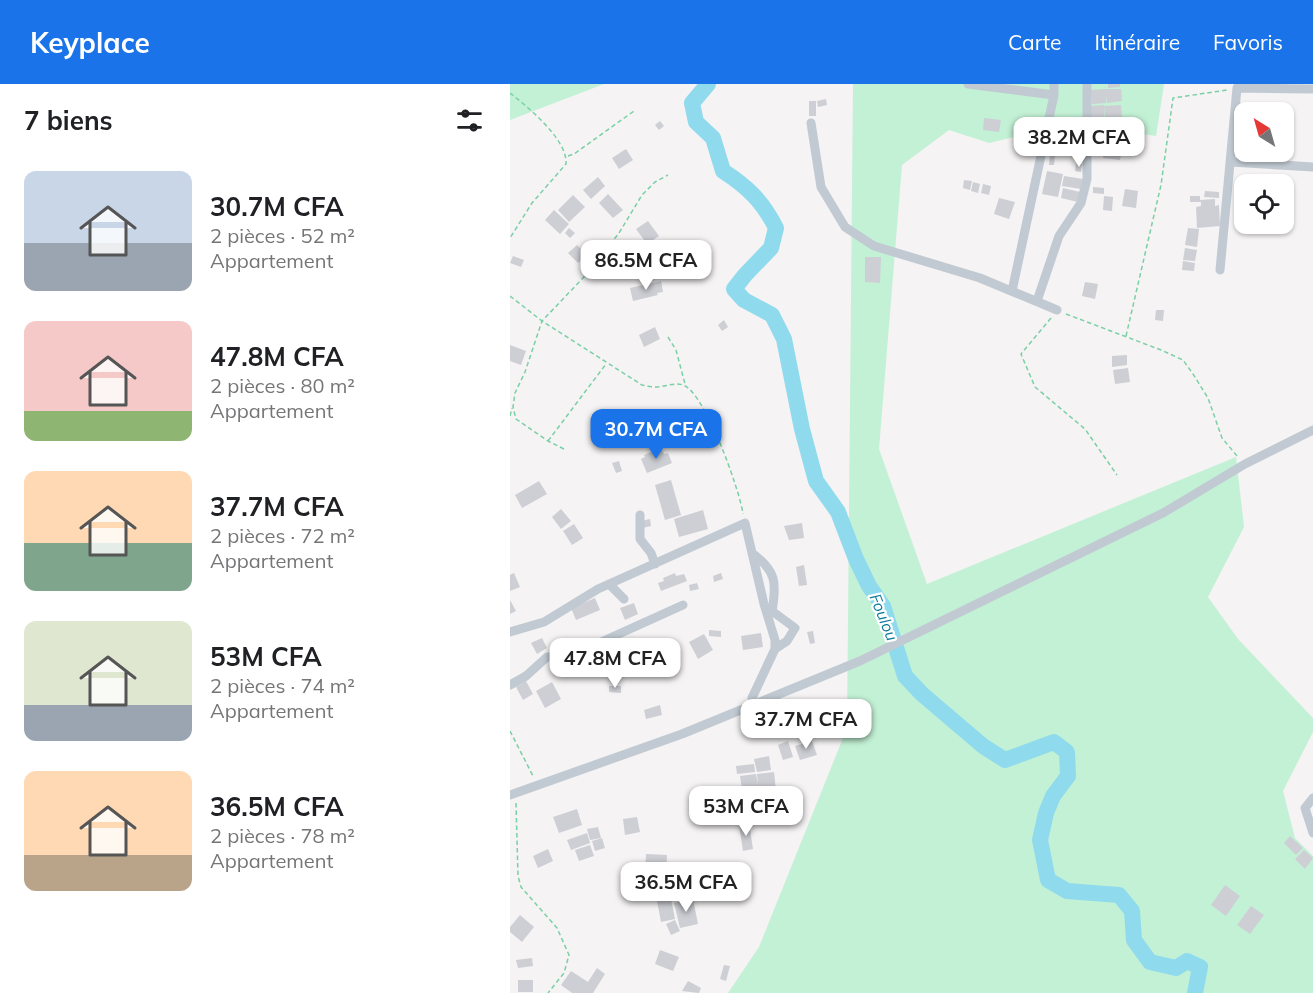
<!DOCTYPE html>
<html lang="fr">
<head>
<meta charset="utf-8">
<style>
  :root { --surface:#fff; --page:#f2f2f2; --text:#202124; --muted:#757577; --accent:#1a73e8 }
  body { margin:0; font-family:Mulish,sans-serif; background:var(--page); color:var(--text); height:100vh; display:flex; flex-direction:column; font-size:22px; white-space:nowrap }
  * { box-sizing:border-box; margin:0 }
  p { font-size:20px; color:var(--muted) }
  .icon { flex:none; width:33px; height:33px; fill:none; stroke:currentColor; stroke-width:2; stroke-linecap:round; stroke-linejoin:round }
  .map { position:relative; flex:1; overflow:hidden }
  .drawer { display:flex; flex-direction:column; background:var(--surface); width:510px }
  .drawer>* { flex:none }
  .needle { width:39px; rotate:323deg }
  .buttons { position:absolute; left:724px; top:18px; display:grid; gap:12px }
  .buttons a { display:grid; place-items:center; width:60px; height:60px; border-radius:12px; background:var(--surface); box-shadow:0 2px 4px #0004; font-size:30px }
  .price { position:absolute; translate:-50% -51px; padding:0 14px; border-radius:12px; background:#fff; color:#222; font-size:20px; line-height:39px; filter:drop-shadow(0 2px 3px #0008) }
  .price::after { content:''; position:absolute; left:50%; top:36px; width:18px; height:14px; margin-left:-9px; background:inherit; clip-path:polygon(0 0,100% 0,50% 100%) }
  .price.active { background:var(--accent); color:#fff }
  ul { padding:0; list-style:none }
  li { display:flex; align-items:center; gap:18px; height:150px; padding:0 24px }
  li span { display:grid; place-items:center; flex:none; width:168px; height:120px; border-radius:12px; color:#555 }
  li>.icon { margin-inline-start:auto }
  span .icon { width:72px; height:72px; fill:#fffc; stroke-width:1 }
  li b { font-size:26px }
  h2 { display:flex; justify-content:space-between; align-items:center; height:72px; padding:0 24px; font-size:26px }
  header { display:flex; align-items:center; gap:36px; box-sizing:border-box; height:84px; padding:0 30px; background:var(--accent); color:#fff }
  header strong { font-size:28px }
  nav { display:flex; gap:33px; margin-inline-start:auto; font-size:21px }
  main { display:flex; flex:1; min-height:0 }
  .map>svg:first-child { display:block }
  .green { fill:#c3f1d5 }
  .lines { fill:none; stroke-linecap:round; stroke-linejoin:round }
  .river { stroke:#90daee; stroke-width:16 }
  .building { fill:#cdcfd5 }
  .path { stroke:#7ad0a6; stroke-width:1.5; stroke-dasharray:4.5 3; stroke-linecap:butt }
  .minor { stroke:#c1cad2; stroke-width:9 }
  .labels { text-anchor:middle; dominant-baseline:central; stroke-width:4.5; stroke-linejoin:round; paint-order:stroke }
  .water-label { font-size:16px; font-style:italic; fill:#0c7c9b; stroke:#fff }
</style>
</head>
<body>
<header>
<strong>Keyplace</strong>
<nav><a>Carte</a><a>Itinéraire</a><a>Favoris</a></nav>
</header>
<main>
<section class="drawer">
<h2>7 biens<svg class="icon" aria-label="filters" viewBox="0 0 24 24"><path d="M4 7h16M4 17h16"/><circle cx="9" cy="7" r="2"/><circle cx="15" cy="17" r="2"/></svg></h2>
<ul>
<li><span style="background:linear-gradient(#c9d6e8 60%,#9aa5b1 0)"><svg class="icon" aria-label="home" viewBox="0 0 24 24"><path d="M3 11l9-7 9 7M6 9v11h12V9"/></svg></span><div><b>30.7M CFA</b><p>2 pièces · 52 m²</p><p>Appartement</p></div></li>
<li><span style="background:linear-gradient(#f6c9c9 75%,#8fb573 0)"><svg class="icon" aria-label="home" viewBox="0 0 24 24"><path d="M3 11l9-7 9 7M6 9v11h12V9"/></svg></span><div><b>47.8M CFA</b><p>2 pièces · 80 m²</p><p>Appartement</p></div></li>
<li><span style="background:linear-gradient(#ffd9b3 60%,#7fa58c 0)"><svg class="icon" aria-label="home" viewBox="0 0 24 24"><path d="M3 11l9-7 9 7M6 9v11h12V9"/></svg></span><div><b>37.7M CFA</b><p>2 pièces · 72 m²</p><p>Appartement</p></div></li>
<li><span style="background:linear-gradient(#dfe7d0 70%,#9aa5b1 0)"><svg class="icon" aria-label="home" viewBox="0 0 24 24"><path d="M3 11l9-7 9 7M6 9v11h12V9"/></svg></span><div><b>53M CFA</b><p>2 pièces · 74 m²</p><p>Appartement</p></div></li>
<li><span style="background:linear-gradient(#ffd9b3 70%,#b9a48a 0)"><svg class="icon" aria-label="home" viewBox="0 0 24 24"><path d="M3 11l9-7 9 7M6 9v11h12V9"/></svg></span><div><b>36.5M CFA</b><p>2 pièces · 78 m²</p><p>Appartement</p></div></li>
</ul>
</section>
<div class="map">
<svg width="803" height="909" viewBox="0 0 803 909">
  <rect width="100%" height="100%" fill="#f5f3f3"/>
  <path class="green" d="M0,0H94L0,36Z
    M343,0H654L646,52L583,42L516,50L479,59L439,46L392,81L369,365L417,500L726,373L734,443L698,513L728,555L803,634V648L773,707L785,754L803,772V909H218L249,863L337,644Z"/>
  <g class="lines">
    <path class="river" d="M198,0L182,19L186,38L203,54L213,87C238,103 253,118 266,144L261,164L235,191L224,205L234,216L262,231L274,255L292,345L306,397L328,428L346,475L359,502L373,522L395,592L412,610L473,662L495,676L544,658L557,668L558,692L543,712L536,729L530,756L538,796L557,807L609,811L622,827L624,856L640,878L666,884L677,877L690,883L685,909"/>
  </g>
  <path class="building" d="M598,0H610V3L598,4Z
    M596,5H611L612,17L597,19L596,12V19L582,20L581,6Z
    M316,15L317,21L308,23L307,17Z
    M299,17H306V32H299Z
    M730,19H735L734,28L730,27Z
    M594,21V36H581V22Z
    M611,21L612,34L595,35L594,22Z
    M474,34L491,36L489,48L473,46Z
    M150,37L154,42L149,46L145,41Z
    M585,46L594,47L593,53L584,51Z
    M596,56L607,58L605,65H612L610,76L593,74Z
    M116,65L123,76L109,85L102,74Z
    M540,70L545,71L544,81H539Z
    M566,80H572L571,88L565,87Z
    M537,87L553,90L548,113L532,110Z
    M554,92L573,95L571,105L552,102Z
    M88,93L95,102L81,115L73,106Z
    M454,96L462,97L460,106L453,104Z
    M463,98L470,100L468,109L461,107Z
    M473,100L481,102L479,111L471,109Z
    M583,103L594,104V110L583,109Z
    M553,104L570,108L568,118L551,114Z
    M615,105L628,107L626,124L612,122Z
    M695,107L709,108V114L694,113Z
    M98,110L113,126L103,134L89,119Z
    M63,111L75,123L59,138L48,126Z
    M594,112L603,113L602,127L593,126Z
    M680,112H690V116L705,115V122L709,121L710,142L687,144L686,123L691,122V118H680Z
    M489,114L505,118L499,135L484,130Z
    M44,126L59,140L50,150L35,136Z
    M138,137L149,152L137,160L126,145Z
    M59,144L65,149L60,154L55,149Z
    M678,144L689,145L687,163L675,161Z
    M67,161L77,171L68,179L58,169Z
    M675,164L687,166L685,177L673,176Z
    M3,172L14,176L11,183L0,179Z
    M355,173H371L370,199L355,198Z
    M673,177L685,179L684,187L672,186Z
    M151,197L153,208L147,209L148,211L123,217L120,204Z
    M575,198L588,200L585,215L572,212Z
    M646,226H654L653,237L645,236Z
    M214,236L218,243L212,247L208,241Z
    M145,243L150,255L134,263L129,251Z
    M0,261L16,267L11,281L0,277Z
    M617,271V281L602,283V272Z
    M618,284L620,298L605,300L603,286Z
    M137,327L146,337L138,343L130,334Z
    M151,364L154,370L158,369L162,379L137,389L131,375L135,373L134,371Z
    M109,377L112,387L106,389L102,379Z
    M161,396L171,431L155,436L145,401Z
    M29,397L37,410L12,424L5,411Z
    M51,425L61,437L51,445L42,433Z
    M193,426L198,445L169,453L164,435Z
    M140,435L141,442L133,444L131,437Z
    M292,439L294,454L279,456L274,442Z
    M64,440L73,454L62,461L53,447Z
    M294,481L297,501L289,502L286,483Z
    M4,489L10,503L0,507V491Z
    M165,489L166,492L174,490L177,497L151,507L148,499L154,497L153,494Z
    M211,489L213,495L204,498L203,492Z
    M187,499L189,505L180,507L179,501Z
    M85,514L90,526L66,536L61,524Z
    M0,516L6,527L0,530Z
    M124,519L128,530L115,536L110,524Z
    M199,546L211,547V553L199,552Z
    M303,547L305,559L300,560L297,548Z
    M251,549L253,563L233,566L231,552Z
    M194,550L203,566L188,575L179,558Z
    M32,554L37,564L27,570L21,559Z
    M44,578L48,587L44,589L40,580Z
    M16,597L23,610L13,616L6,603Z
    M42,598L51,615L35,624L26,607Z
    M99,602H111V609L99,608Z
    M150,621L152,631L136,635L134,626Z
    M278,657L283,673L273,676L268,661Z
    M302,657L307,671L290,676L285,662Z
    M259,672L261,686L247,688L244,675Z
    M244,680L245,688L227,690L226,682Z
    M264,688L266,707L233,712L230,692L246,690L248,701L247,690Z
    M67,725L72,741L49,749L43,733Z
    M127,733L130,748L115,751L113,735Z
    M239,739L243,765L233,767L229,741Z
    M88,743L91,754L80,756L77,745Z
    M77,749L80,759L61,766L57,756Z
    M780,752L793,764L786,771L774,759Z
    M92,754L95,764L85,767L82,757Z
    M80,761L84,772L69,777L65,766Z
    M38,765L43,777L28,784L23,772Z
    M794,766L803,774L795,785L785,775Z
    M136,770L157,771L156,791L135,790Z
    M715,801L730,812L716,832L701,821Z
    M161,815L165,835L151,838L147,817Z
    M183,815L188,840L170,844L164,819Z
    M741,822L754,831L740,850L727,841Z
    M10,831L24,843L12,858L0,848V843Z
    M165,836L170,847L161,851L156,840Z
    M150,866L169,873L163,887L145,880Z
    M22,874L23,882L8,884L6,876Z
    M214,881L220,882L216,897L210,895Z
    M87,884L95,890L83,909H62L51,901L61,887L78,898Z
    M8,896H23V908H8Z
    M178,897L191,904L189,909L172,907Z"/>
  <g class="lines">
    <path class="path" d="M0,9C18,23 58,56 56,80L22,119L0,154
      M58,72L64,70L124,27
      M0,212L32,237L132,301C136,302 141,303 146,303C155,303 164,298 173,301C195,308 230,407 233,430
      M556,230L651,266L673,276L683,290L698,314L712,354L728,373
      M541,234L511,270L525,303L575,345L607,391
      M616,252L651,101L663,14L717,6
      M158,253L166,266L175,300
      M0,332L2,324
      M38,357L96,280
      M54,365L38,357L6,335L3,323L5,309L15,288L32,237L73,194L109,149L132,111L145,98L158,91
      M0,647L23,692
      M6,719L8,792L11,803L47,844L59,871L54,889L38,909"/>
    <path class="minor" d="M458,0L544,11
      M301,39L311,103L335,143L364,162L470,194L547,226
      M721,78L803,83
      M710,186L727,4L803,5
      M502,207L544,11V0
      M527,217L549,152L571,119L577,95V0
      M130,431V455L141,469L145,480
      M242,469C266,487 267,498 262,527L285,544L277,557L265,565
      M99,500L114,515
      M0,548L34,538L88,505L235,439L254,520L265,556V565L242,614L244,622
      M0,601L16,592L37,573H58L173,521
      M0,711L172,650L350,577L653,429L735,380L803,346
      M803,714L795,724L803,749"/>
  </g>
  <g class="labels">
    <g class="water-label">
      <text transform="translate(374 533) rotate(68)">Foulou</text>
    </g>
  </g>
</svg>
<div class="buttons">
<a><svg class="needle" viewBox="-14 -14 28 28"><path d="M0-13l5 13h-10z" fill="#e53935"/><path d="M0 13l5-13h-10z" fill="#757577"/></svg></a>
<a><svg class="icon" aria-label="locate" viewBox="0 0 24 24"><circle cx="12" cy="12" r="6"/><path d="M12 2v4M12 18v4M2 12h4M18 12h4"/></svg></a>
</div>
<b class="price" style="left:569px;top:84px">38.2M CFA</b>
<b class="price" style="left:136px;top:207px">86.5M CFA</b>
<b class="price active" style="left:146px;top:376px">30.7M CFA</b>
<b class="price" style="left:105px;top:605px">47.8M CFA</b>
<b class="price" style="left:296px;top:666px">37.7M CFA</b>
<b class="price" style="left:236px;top:753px">53M CFA</b>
<b class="price" style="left:176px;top:829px">36.5M CFA</b>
</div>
</main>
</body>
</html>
